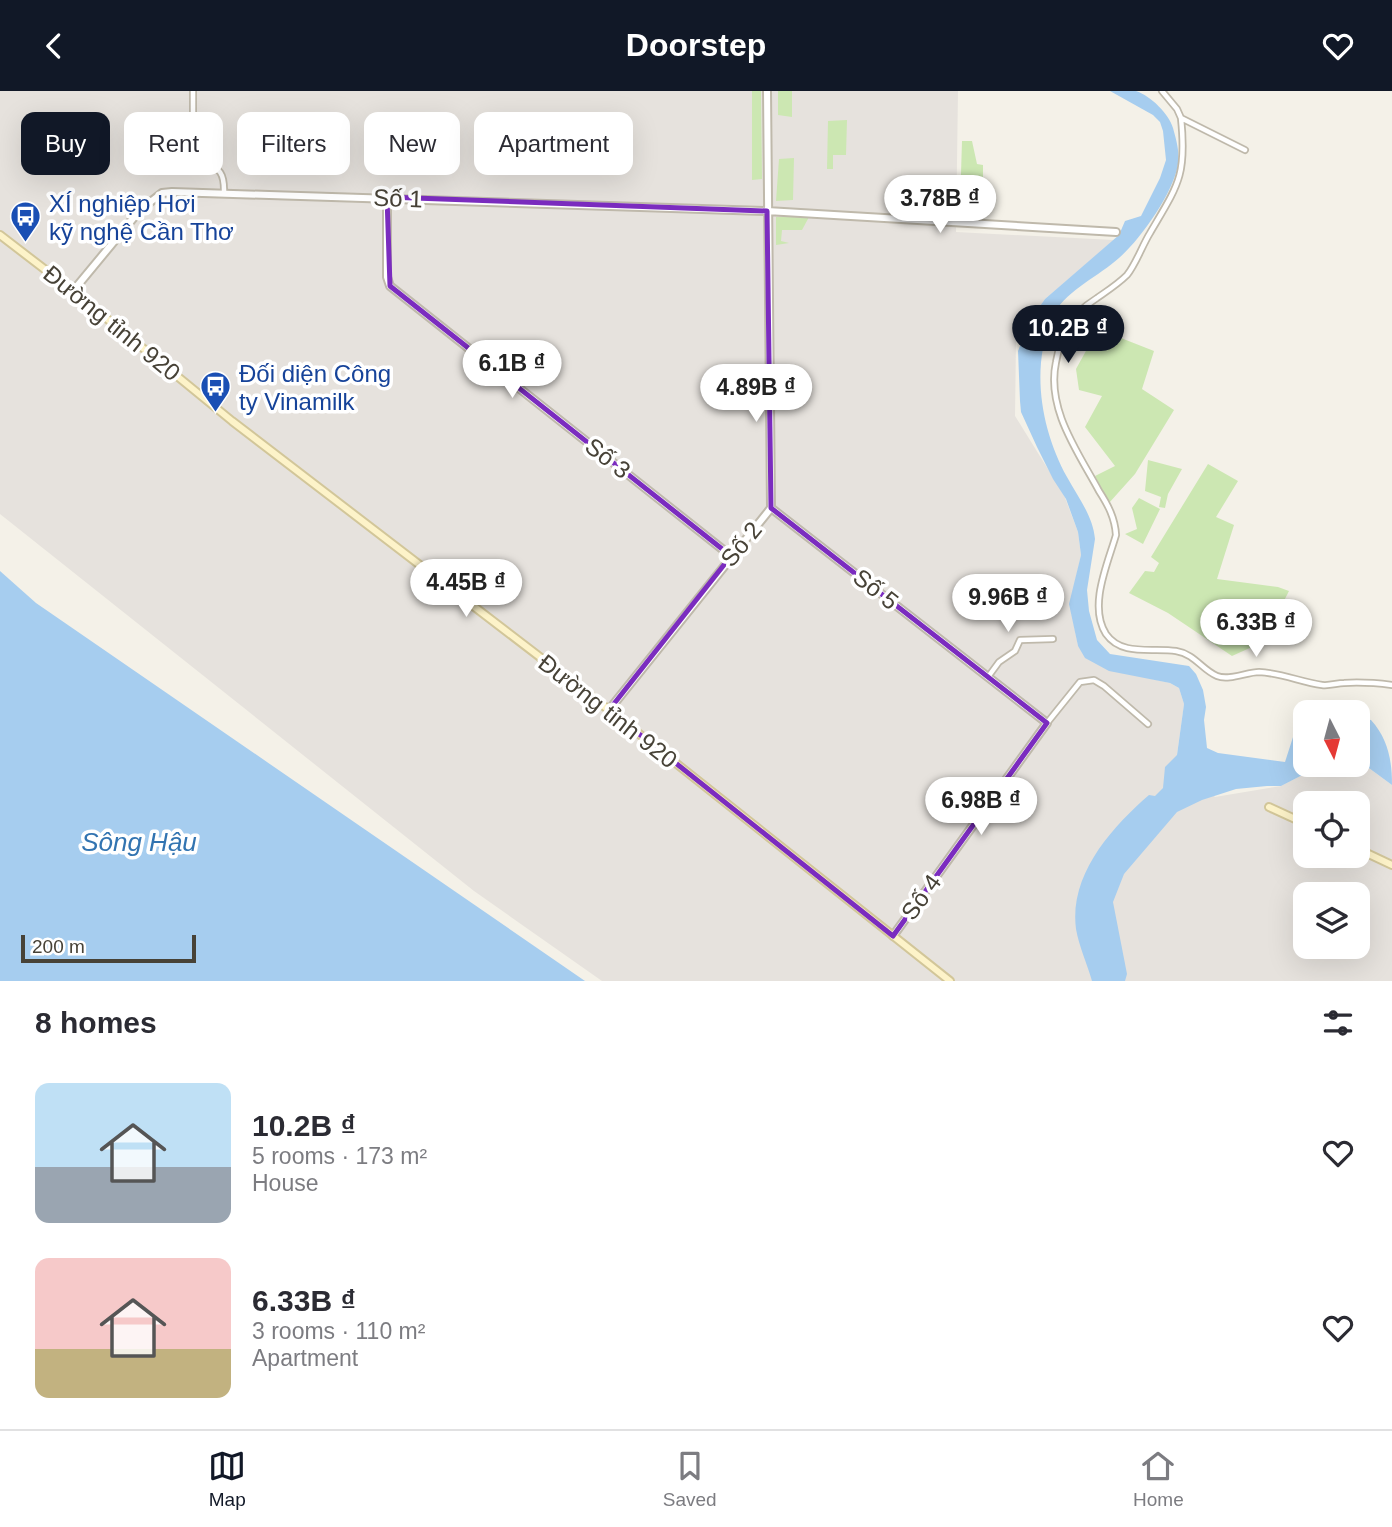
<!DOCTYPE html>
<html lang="en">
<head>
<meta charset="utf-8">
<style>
  :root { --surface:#fff; --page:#f2f2f3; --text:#2b2b33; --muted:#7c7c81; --line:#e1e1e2; --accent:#111827 }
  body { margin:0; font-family:Helvetica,sans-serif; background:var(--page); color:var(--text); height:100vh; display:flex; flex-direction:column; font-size:26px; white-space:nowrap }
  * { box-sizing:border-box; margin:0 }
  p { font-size:23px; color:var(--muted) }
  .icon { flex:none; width:38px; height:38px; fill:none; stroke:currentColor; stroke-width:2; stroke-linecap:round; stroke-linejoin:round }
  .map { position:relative; height:890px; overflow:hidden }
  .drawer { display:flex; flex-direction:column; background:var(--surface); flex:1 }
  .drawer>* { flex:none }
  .guide { position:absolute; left:21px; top:21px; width:700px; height:63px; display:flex; gap:14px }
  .needle { width:46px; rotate:174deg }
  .controls { position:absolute; left:1293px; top:609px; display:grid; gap:14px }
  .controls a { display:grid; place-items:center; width:77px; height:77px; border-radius:14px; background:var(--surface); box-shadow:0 7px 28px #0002; font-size:35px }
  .scale { position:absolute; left:21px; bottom:18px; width:175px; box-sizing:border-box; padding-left:7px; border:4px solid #474237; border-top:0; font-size:19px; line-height:24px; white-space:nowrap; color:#474237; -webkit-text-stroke:5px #fff; paint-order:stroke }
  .price { position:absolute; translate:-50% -60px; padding:0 16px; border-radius:24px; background:#fff; color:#222; font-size:23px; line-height:46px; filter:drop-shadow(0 2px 4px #0008) }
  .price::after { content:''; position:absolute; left:50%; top:42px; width:21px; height:16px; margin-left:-10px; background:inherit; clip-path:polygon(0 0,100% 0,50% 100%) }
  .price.on { background:var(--accent); color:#fff }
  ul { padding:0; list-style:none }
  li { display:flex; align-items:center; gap:21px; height:175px; padding:0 35px }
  li span { display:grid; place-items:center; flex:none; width:196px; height:140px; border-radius:14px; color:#555 }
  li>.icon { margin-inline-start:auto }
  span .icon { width:84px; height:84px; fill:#fffc; stroke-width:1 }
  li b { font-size:30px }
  h2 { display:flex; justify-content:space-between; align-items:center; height:84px; padding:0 35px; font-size:30px }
  .tag { padding:0 24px; border-radius:14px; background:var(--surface); box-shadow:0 7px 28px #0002; font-size:24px; line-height:63px }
  .tag.on { background:var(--accent); color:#fff }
  header { display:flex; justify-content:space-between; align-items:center; height:91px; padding:0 35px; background:var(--accent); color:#fff; font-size:32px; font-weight:600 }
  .menu { display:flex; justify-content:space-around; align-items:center; height:98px; border-top:2px solid var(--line); background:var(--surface); font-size:19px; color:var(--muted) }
  .menu a { display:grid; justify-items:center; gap:4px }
  .menu .on { color:var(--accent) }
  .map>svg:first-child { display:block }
  .industrial { fill:#e6e2dd; fill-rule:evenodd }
  .green { fill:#cce7b2 }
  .water { fill:#a6cdef }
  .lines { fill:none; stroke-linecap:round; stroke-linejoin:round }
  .minor-casing { stroke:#bfb9ab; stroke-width:8 }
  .tertiary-casing { stroke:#bfb9ab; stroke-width:10 }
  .secondary-casing { stroke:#d2c699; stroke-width:10 }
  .minor { stroke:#fff; stroke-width:4.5 }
  .tertiary { stroke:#fff; stroke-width:6 }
  .secondary { stroke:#fdf3c9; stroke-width:6 }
  .marked { fill:none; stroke:#7b2cbf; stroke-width:5; stroke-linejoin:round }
  .labels { text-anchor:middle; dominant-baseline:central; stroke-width:7; stroke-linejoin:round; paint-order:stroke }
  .street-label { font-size:24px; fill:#474237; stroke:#fff }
  .transit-label { font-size:24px; fill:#164399; stroke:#fff; text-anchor:start }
  .water-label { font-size:26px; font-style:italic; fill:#3274b1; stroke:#fff }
</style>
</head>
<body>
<header><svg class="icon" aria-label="back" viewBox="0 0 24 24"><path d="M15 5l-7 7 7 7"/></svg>Doorstep<svg class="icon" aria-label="heart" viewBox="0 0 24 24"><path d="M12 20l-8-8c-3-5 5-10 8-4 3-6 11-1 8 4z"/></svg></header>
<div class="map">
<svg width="1392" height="890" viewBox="0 0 1392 890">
  <rect width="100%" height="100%" fill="#f4f1e8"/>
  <path class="industrial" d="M0,0H958L956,141L1114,149L1045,208L1016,249L1015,325L1064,404L1078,441L1081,464L1070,514L1078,555L1152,588L1170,592L1179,597L1184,613L1177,664L1215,706L1281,695L1322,674H1358V669L1392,694V890H602L474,800L0,423ZM1306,712H1358V765H1306ZM1306,803H1358V856H1306Z"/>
  <path class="green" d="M752,0H761L762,88L752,89Z
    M778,0H792V26L778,24Z
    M847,29L846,64H833V78H827L828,30Z
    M962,50H972L977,73L983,74V90L971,91L970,100H987L990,97L994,108L984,110V117L960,115Z
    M794,67L793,109L776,110L779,68Z
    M776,126H809L802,139H782L781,150L789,152L776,154Z
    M1098,238L1154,260L1142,298L1174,319L1135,383L1109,412L1095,385L1115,375L1085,336L1102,305L1079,299L1076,278Z
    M1148,369L1182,378L1168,403L1165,417L1159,416L1161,406L1145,400Z
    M1208,373L1238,390L1216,426L1234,434L1217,488L1278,496L1289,500L1263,551L1232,565L1168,522L1129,502L1145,480L1154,481L1159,472L1151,466Z
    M1139,407L1160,418L1143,453L1125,443L1137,438L1132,417Z"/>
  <path class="water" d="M1110,0C1117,0 1129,0 1136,0C1151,5 1169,23 1173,37C1176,48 1180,61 1178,73C1174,101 1140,149 1119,167C1099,185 1069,198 1054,222C1048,231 1045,246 1043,257C1035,300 1046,348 1067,386C1078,406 1093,425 1095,448L1087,499L1089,520L1097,549L1110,563L1189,575L1196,583L1203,599L1206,616L1204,629L1207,657L1218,662L1285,671L1294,643L1305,639L1306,674H1322L1281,695H1267L1236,698L1202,709L1177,721L1124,783L1113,811L1127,883L1125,890H1092C1087,873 1079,855 1076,838C1069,784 1111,737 1149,704L1155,705L1163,697L1165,676L1177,664L1184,613L1179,597L1170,592L1109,580L1085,567L1078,555L1069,513L1081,464L1078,441L1066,408L1053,388L1037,356L1021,321L1020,310L1018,260L1031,228L1045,208L1119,144L1125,130L1141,125L1160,87L1166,69L1163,40L1160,31L1153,24Z
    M0,480L36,512L585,890H0Z
    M1358,627L1371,629C1388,648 1392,669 1392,694L1358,669Z"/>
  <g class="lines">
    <defs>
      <path id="minor" d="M193,0V61C206,83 225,66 224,102
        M1162,0L1177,18L1181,27L1245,59
        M1181,27C1187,85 1178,94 1150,142C1142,155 1136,173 1127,184C1118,193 1107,200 1097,207C1069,225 1062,239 1056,271C1046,318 1078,361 1099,400C1108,414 1115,427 1116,444C1108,472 1088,515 1106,543C1122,566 1153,556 1176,560C1195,563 1202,579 1217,585C1229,590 1247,581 1259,581C1281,582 1301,591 1322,594C1330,595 1337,592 1344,592C1360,591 1376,592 1392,594
        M988,586L999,571L1015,560L1020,549L1053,548
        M1047,632L1080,591L1094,589L1104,595L1148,633"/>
      <path id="tertiary" d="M387,106V186L390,195L731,465
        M73,200L140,119L162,102L172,101L767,120L1116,141
        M771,417L1047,632L893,845
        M609,619L771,417L767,0"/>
      <path id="secondary" d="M0,144L73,200L232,330L609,619L950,890
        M1269,716L1306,733
        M1358,758L1392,774"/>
    </defs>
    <use href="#minor" class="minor-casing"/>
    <use href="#tertiary" class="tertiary-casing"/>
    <use href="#secondary" class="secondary-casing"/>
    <use href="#minor" class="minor"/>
    <use href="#tertiary" class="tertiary"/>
    <use href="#secondary" class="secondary"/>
  </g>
  <path class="marked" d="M387,106L767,120L771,417L1047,632L893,845L609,619L731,465L390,195Z"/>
  <defs>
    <symbol id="bus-pin" viewBox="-11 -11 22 30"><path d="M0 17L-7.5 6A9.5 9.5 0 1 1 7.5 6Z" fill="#1a4fb4" stroke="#fff"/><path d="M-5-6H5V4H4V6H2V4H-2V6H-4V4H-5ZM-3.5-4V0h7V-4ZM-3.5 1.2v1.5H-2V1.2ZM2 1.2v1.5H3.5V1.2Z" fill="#fff"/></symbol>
  </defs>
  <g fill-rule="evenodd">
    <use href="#bus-pin" x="8" y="108" width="35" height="47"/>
    <use href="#bus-pin" x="198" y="278" width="35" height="47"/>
  </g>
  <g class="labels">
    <g class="street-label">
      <text transform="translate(398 107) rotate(2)">Số 1</text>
      <text transform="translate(112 232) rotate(39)">Đường tỉnh 920</text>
      <text transform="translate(608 367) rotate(38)">Số 3</text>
      <text transform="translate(741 453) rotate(-51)">Số 2</text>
      <text transform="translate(876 498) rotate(38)">Số 5</text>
      <text transform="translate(608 620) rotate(38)">Đường tỉnh 920</text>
      <text transform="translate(921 806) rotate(-54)">Số 4</text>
    </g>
    <g class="transit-label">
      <text x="49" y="112">XÍ nghiệp Hơi<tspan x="49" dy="28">kỹ nghệ Cần Thơ</tspan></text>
      <text x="239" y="282">Đối diện Công<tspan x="239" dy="28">ty Vinamilk</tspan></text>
    </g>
    <g class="water-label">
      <text x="139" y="751">Sông Hậu</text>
    </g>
  </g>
</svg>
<div class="controls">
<a><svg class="needle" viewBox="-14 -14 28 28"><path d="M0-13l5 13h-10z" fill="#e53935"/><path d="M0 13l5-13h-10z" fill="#7c7c81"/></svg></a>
<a><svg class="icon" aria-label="locate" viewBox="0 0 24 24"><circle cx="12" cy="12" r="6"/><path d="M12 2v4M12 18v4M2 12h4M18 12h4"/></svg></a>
<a><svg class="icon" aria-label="layers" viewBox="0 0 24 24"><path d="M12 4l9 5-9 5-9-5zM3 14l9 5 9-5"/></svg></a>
</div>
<div class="scale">200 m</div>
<b class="price" style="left:940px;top:144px">3.78B ₫</b>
<b class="price on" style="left:1068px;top:274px">10.2B ₫</b>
<b class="price" style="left:512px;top:309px">6.1B ₫</b>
<b class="price" style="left:756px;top:333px">4.89B ₫</b>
<b class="price" style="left:466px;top:528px">4.45B ₫</b>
<b class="price" style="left:1008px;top:543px">9.96B ₫</b>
<b class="price" style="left:1256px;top:568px">6.33B ₫</b>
<b class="price" style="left:981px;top:746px">6.98B ₫</b>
<div class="guide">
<a class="tag on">Buy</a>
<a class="tag">Rent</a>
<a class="tag">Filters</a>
<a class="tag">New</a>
<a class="tag">Apartment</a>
</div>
</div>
<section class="drawer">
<h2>8 homes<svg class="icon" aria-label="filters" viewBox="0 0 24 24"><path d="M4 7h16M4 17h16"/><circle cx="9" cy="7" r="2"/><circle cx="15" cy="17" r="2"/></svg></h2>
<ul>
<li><span style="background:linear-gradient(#bfe0f5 60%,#9aa5b1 0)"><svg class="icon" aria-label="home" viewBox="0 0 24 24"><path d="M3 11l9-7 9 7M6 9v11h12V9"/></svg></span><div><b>10.2B ₫</b><p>5 rooms · 173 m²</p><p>House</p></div><svg class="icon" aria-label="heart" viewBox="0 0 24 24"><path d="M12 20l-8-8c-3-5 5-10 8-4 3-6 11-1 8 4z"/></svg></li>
<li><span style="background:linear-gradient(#f6c9c9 65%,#c2b280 0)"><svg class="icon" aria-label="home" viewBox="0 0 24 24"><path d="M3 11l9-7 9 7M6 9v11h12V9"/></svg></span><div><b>6.33B ₫</b><p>3 rooms · 110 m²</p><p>Apartment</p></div><svg class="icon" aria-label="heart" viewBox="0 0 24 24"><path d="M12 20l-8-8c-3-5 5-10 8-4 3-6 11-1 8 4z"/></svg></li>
</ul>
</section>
<nav class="menu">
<a class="on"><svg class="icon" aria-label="map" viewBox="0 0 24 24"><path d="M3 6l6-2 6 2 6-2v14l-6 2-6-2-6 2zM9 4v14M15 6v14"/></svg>Map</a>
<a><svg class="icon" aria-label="saved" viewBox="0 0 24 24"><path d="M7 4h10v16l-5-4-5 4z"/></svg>Saved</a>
<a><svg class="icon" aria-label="home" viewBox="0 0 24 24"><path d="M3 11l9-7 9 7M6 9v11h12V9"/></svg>Home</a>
</nav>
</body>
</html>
